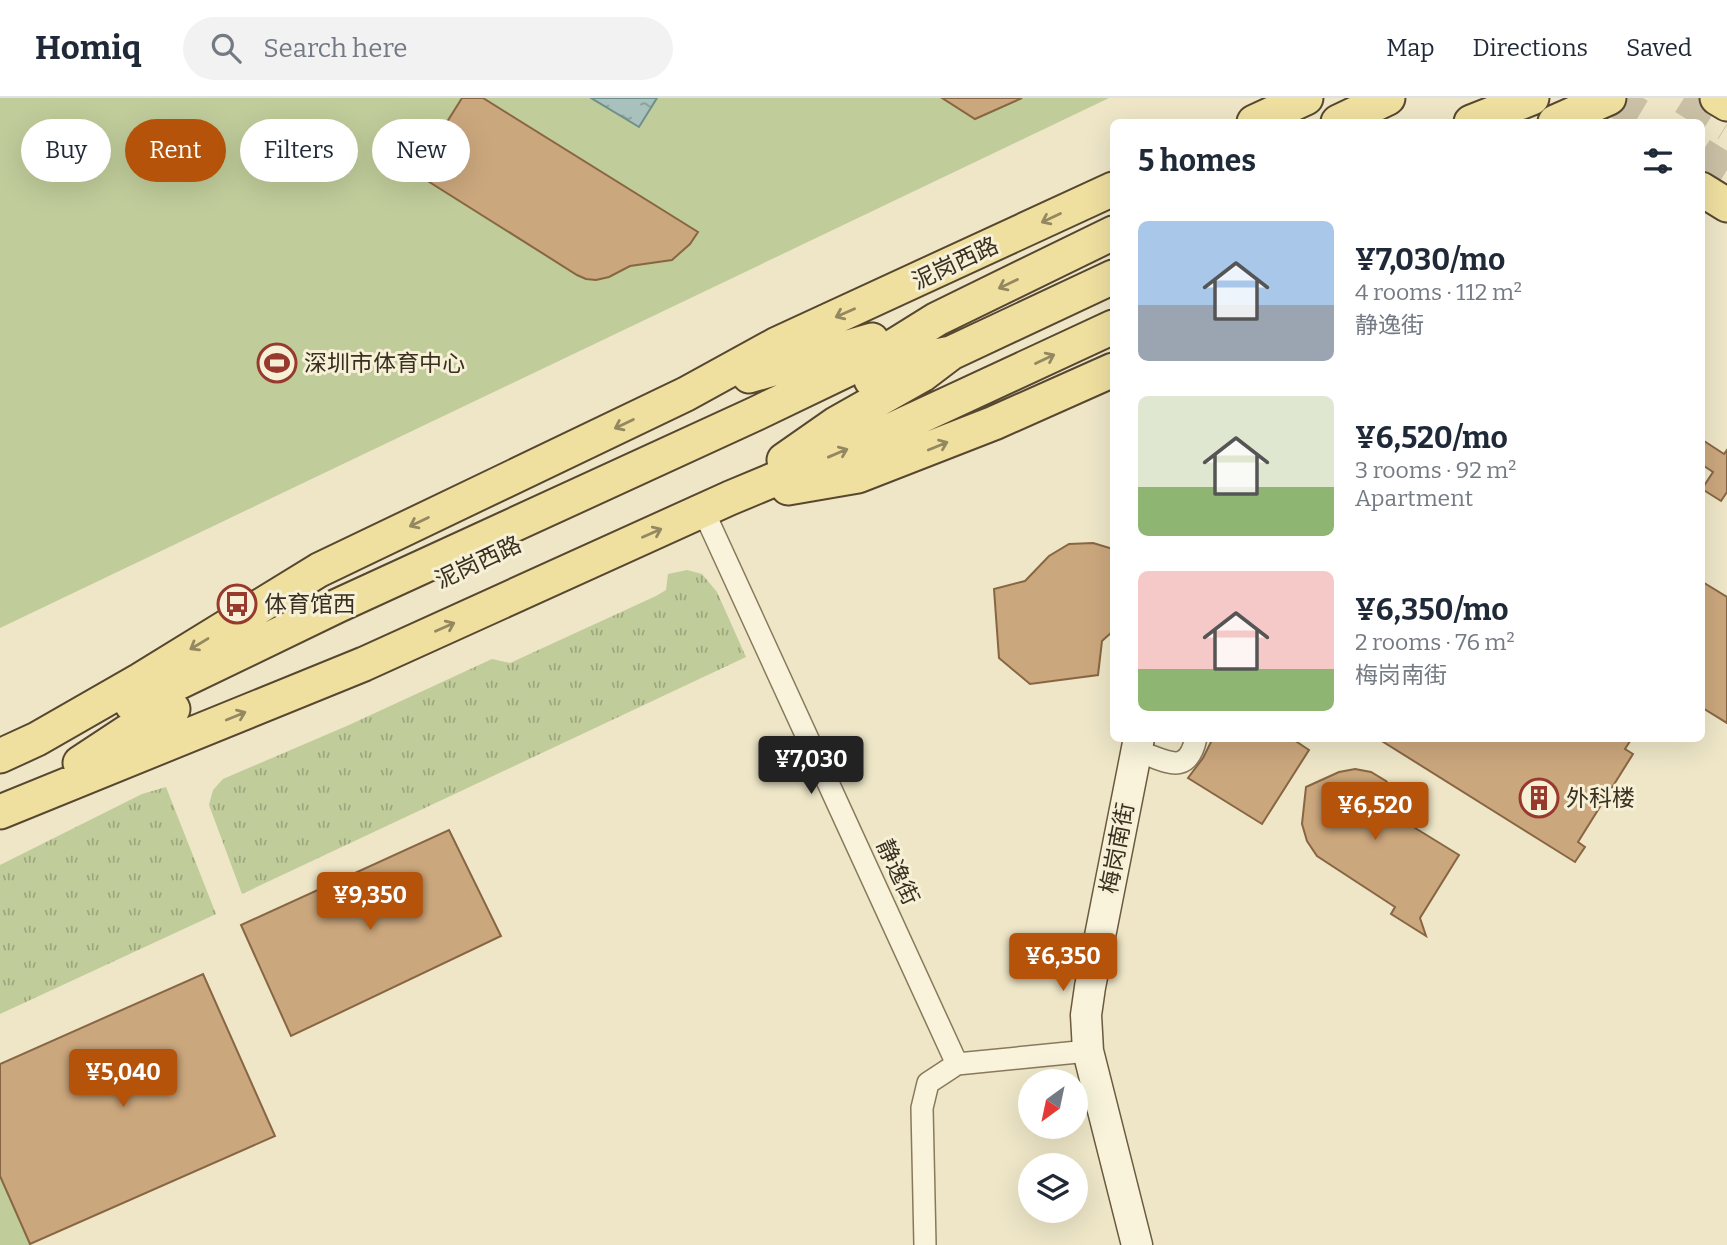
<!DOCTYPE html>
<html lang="en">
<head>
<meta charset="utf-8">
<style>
  :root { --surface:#fff; --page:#f2f2f3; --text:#1f2937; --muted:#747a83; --line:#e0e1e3; --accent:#b45309 }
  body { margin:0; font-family:Bitter,"Noto Sans SC",serif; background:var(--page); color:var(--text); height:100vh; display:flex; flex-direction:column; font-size:26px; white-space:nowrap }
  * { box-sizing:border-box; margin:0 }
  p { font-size:23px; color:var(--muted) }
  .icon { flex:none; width:38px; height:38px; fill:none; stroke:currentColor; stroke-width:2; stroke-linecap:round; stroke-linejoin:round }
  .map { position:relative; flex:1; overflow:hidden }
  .panel { position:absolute; left:1110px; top:21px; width:595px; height:623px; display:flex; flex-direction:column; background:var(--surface); border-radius:10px; box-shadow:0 7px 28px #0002 }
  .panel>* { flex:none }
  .guide { position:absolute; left:21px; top:21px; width:665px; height:63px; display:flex; gap:14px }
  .needle { width:46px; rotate:213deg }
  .tools { position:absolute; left:1018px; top:971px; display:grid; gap:14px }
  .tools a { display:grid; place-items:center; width:70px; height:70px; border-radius:50%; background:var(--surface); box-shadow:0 7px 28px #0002; font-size:35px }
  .price { position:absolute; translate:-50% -60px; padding:0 16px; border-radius:7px; background:var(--accent); color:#fff; font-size:23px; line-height:46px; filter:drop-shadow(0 2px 4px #0008) }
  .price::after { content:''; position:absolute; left:50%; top:42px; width:21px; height:16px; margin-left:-10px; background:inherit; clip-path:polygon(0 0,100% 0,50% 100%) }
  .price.current { background:#222; color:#fff }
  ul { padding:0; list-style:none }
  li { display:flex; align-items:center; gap:21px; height:175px; padding:0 28px }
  li span { display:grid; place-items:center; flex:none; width:196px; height:140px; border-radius:10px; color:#555 }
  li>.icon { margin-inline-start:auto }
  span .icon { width:84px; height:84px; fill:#fffc; stroke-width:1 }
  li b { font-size:30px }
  h2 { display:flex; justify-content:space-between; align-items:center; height:84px; padding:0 28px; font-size:30px }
  .pill { padding:0 24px; border-radius:32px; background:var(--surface); box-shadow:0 7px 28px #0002; font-size:24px; line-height:63px }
  .pill.current { background:var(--accent); color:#fff }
  header { display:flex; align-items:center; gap:42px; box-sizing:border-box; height:98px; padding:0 35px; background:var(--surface); border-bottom:2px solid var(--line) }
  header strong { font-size:33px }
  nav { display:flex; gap:38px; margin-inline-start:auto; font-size:24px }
  .search { width:490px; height:63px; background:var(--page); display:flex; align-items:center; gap:18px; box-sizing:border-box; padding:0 24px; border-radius:38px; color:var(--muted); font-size:26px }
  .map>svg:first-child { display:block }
  .green { fill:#c0cc9a }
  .park { fill:url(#park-tufts) }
  .water { fill:url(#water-ripples); stroke:#6e908b; stroke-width:2 }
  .building { fill:#cba77d; stroke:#886643; stroke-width:2 }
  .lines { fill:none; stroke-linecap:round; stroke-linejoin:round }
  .primary-tunnel { stroke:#cac1a6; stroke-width:33; stroke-dasharray:33 17; stroke-linecap:butt }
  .street-casing { stroke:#89795c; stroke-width:24 }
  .secondary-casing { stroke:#6b5a3f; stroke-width:33 }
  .primary-casing { stroke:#574730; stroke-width:37 }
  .street { stroke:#f8f3da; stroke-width:21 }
  .secondary { stroke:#f8f3da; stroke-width:30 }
  .primary { stroke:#efe0a0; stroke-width:33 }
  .oneway { stroke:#948860 }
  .labels { text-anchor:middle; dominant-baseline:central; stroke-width:6; stroke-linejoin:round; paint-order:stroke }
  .street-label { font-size:23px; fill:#3a2f20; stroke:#f5f0d6 }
  .poi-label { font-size:23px; fill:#3a2f20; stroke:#f5f0d6; text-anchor:start }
</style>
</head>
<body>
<header>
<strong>Homiq</strong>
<div class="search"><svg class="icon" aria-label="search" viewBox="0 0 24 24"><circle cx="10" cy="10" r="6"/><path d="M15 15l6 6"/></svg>Search here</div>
<nav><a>Map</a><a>Directions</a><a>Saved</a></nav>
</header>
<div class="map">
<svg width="1727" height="1147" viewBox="0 0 1727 1147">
  <defs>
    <pattern id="park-tufts" width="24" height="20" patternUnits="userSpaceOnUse" patternTransform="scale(1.75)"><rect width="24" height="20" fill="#c0cc9a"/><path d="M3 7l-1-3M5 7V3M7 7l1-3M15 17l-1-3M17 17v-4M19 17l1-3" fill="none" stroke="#9da67d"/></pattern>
    <pattern id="water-ripples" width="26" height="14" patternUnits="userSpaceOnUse" patternTransform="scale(1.75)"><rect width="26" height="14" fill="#a8c1bd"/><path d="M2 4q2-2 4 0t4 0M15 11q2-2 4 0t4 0" fill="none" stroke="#8a9d99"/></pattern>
  </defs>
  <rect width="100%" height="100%" fill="#eee6c7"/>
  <path class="green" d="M0,0H1109L0,530Z
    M0,1078L30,1146L31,1147H0Z"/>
  <path class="park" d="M687,472L702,476L717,494L746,559L242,796L209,707L213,692L223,681L349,627L492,561L510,565L656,498L666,492L668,476Z
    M166,689L216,816L0,916V767L142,696Z"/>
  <path class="water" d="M591,0H657L639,29Z"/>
  <path class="building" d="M462,0H483L698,134L690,146L672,162L630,168L609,179L596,182L586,181L577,177L415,75Z
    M942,0H1022L975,21Z
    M1701,341L1724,356L1727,352V394L1721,403L1702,391L1713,374L1701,366Z
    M1093,445L1113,451V533L1102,543L1098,577L1030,586L999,560L994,491L1025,483L1049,458L1069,446Z
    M1701,483L1727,499V625L1701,609Z
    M1213,640H1291L1309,652L1262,726L1188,680L1203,660Z
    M1377,640H1632L1625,651L1633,656L1578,744L1585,749L1575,764Z
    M1355,671L1371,674L1386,683L1397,695L1404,710L1407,725L1459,757L1420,820L1426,838L1391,816L1395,809L1317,758L1307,743L1302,726L1306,689L1339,674Z
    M449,732L501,838L291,938L241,827Z
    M203,876L275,1038L30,1146L0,1078V966Z"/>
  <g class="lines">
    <path class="primary-tunnel" d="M1611,0L1651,24
      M1684,0L1727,27
      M1701,56L1727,72"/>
    <defs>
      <path id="street" d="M703,412L957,966
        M1137,653C1166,662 1187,680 1196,640
        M925,1147L922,1010L928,985L957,966L1088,953"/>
      <path id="secondary" d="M1137,1147L1088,953L1086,917L1090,889L1139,640"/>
      <path id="primary" d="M1717,0L1727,6
        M1254,24L1306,0
        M1338,24L1388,0
        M1471,24L1532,0
        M1555,24L1609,0
        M1701,91L1727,107
        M749,278L872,242
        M871,282L915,262L951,255
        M784,362L837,325L922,277L951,255L1113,179
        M788,390L858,378L994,325L1113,272
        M132,607L337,508L755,316L884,254L937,221L1113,135
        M0,658L37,641L140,582L319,472L686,296L777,246L1113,91
        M80,665L127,634L173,611
        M0,714L364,566L730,400L876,339L1113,229"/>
    </defs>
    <use href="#street" class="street-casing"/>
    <use href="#secondary" class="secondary-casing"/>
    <use href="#primary" class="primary-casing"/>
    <use href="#street" class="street"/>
    <use href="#secondary" class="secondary"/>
    <use href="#primary" class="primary"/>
  </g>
  <defs><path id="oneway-shaft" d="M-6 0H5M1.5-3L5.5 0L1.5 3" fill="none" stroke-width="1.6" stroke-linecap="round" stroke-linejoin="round" transform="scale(1.75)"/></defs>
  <g class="oneway">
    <use href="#oneway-shaft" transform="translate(1051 120) rotate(155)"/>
    <use href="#oneway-shaft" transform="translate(1008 186) rotate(154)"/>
    <use href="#oneway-shaft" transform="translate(845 215) rotate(156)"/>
    <use href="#oneway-shaft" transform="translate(1045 261) rotate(-25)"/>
    <use href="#oneway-shaft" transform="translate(624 326) rotate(154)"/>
    <use href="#oneway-shaft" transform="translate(938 348) rotate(-22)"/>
    <use href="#oneway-shaft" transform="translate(838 355) rotate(-23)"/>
    <use href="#oneway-shaft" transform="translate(419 424) rotate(154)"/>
    <use href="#oneway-shaft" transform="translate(652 435) rotate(-24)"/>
    <use href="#oneway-shaft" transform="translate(445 529) rotate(-24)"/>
    <use href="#oneway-shaft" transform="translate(199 546) rotate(149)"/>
    <use href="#oneway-shaft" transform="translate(236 618) rotate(-22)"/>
  </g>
  <defs>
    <symbol id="stadium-ring" viewBox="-11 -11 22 22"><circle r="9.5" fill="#f5f0d6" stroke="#97392d" stroke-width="1.5"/><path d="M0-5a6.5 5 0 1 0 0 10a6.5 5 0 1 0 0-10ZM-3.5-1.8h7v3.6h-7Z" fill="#97392d"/></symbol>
    <symbol id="bus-ring" viewBox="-11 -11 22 22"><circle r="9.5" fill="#f5f0d6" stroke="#97392d" stroke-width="1.5"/><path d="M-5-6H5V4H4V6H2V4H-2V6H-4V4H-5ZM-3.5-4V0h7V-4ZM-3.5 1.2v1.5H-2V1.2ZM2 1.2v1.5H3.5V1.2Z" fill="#97392d"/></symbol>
    <symbol id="building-ring" viewBox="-11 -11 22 22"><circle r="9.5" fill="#f5f0d6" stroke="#97392d" stroke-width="1.5"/><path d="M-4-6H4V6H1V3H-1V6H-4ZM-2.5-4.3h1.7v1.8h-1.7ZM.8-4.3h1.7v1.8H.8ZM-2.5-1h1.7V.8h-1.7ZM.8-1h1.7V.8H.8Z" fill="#97392d"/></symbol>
  </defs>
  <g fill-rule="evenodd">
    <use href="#stadium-ring" x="255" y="243" width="44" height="44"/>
    <use href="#bus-ring" x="215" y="484" width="44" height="44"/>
    <use href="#building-ring" x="1517" y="678" width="44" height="44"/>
  </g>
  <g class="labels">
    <g class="street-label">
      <text transform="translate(955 165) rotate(-25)">泥岗西路</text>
      <text transform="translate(478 464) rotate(-25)">泥岗西路</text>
      <text transform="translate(1117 750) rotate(-79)">梅岗南街</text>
      <text transform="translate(898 774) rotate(65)">静逸街</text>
    </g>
    <g class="poi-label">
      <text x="304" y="265">深圳市体育中心</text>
      <text x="264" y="506">体育馆西</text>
      <text x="1566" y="700">外科楼</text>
    </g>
  </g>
</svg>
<div class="tools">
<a><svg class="needle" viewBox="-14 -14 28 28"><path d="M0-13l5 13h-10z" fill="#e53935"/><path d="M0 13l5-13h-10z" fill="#747a83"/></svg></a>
<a><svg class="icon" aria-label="layers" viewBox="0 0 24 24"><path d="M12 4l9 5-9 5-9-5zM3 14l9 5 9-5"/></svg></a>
</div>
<b class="price current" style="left:811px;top:698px">¥7,030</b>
<b class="price" style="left:1375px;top:744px">¥6,520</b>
<b class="price" style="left:370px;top:834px">¥9,350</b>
<b class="price" style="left:1063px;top:895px">¥6,350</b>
<b class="price" style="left:123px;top:1011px">¥5,040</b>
<div class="guide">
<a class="pill">Buy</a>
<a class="pill current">Rent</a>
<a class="pill">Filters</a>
<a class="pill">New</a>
</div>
<section class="panel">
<h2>5 homes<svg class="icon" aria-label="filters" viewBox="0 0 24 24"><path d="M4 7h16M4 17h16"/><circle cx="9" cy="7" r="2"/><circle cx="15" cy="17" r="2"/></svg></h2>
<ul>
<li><span style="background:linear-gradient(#a9c7e8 60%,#9aa5b1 0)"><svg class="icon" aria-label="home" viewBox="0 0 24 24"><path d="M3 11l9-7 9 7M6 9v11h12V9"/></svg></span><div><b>¥7,030/mo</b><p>4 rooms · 112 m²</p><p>静逸街</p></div></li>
<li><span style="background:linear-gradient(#dfe7d0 65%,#8fb573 0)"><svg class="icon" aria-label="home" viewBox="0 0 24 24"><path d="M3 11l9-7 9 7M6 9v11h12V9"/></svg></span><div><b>¥6,520/mo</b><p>3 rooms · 92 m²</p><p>Apartment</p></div></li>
<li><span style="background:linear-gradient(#f6c9c9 70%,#8fb573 0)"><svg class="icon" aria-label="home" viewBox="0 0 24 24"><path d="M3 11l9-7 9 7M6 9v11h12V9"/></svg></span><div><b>¥6,350/mo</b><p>2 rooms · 76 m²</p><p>梅岗南街</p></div></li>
</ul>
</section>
</div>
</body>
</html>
